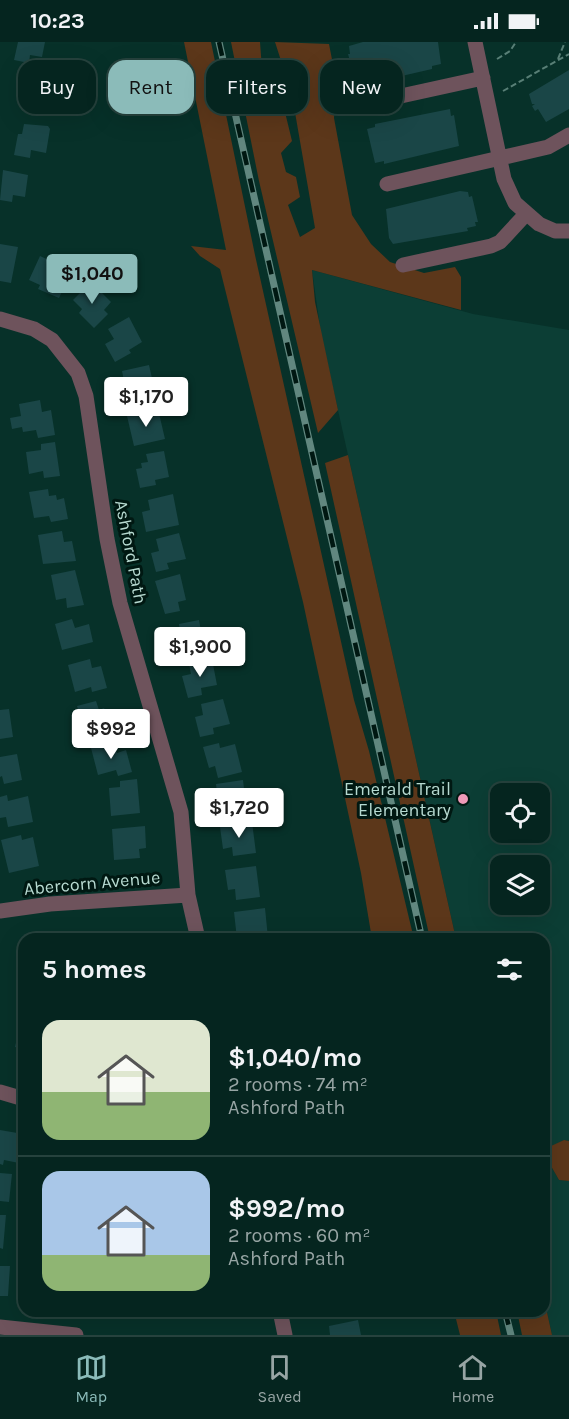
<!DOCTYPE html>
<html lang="en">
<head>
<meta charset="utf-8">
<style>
  :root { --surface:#05251f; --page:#13312c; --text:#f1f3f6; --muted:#97a5a4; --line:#26423d; --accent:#8bbbb9 }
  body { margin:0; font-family:Karla,sans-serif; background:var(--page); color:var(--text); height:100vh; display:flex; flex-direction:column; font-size:22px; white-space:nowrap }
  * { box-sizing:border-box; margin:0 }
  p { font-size:20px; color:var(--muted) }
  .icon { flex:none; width:33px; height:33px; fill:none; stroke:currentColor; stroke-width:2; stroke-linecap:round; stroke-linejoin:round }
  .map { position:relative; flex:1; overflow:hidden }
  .details { position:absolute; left:18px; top:891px; width:532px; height:384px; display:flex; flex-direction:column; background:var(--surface); border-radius:18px; box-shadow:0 6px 24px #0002,0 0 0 2px var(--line) }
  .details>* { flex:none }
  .guide { position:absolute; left:18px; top:18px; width:534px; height:54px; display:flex; gap:12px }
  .fabs { position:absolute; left:490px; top:741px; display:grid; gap:12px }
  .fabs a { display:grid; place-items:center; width:60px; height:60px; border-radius:12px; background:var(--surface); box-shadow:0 6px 24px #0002,0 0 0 2px var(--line); font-size:30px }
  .price { position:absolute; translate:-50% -51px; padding:0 14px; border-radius:6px; background:#fff; color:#222; font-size:20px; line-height:39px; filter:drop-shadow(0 2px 3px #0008) }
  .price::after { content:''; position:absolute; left:50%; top:36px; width:18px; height:14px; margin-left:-9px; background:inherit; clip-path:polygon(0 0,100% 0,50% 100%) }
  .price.selected { background:var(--accent); color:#111 }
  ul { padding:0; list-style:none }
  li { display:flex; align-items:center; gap:18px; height:150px; padding:0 24px }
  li+li { border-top:2px solid var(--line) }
  li span { display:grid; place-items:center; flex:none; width:168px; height:120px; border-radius:18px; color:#555 }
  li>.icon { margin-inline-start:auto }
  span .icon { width:72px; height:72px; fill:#fffc; stroke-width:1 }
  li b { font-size:26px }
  h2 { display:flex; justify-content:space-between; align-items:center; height:72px; padding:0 24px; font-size:26px }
  .chip { padding:0 21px; border-radius:18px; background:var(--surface); box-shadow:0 6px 24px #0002,0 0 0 2px var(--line); font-size:21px; line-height:54px }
  .chip.selected { background:var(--accent); color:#111 }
  .status { display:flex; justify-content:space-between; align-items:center; height:42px; padding:0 30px; background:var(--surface); direction:ltr }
  .status svg { height:16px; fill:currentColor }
  .dock { display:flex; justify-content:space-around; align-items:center; height:84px; border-top:2px solid var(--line); background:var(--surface); font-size:16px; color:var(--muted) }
  .dock a { display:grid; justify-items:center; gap:3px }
  .dock .selected { color:var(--accent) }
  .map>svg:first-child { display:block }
  .built { fill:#0c3e35; fill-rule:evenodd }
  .green { fill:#5c371a }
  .building { fill:#1a4647 }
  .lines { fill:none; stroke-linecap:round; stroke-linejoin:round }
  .path { stroke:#587f76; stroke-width:2; stroke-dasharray:6 3; stroke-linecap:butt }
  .minor { stroke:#6e535c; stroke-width:15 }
  .rail-casing { stroke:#61877f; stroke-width:7 }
  .rail { stroke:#001812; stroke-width:4.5; stroke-dasharray:14; stroke-linecap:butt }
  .poi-dot { fill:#ef9ab8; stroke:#001812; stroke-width:2 }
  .labels { text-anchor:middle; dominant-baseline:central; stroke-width:6; stroke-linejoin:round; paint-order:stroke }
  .street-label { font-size:18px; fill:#b7dad1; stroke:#001812 }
  .poi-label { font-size:18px; fill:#b7dad1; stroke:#001812; text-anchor:end }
</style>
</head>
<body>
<div class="status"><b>10:23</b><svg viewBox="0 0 49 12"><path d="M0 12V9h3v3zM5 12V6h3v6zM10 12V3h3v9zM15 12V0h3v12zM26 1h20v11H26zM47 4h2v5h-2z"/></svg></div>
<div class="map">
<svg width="569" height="1293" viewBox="0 0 569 1293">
  <rect width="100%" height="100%" fill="#073129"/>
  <path class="built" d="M312,228L473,272L569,288V1099L564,1098L551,1105V1124L559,1138L569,1139V1293H552L545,1261L544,897H456L321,292ZM501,752H540V790H501ZM501,824H540V862H501Z"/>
  <path class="green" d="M184,0H211L255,213L354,658L369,709L414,897H372L361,831L303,560L220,227L200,214L191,204L226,208Z
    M231,0H260L262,27L276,33L292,99L281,111L286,130L296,135L300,155L288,163L300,195L315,186L292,53L275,0L329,2L336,38L334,76L352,173L371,202L390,220L424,231L455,225L461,235V268L312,228L315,260L338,368L318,391L259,139Z
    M348,413L456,897H430L325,421Z
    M564,1098L569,1099V1139L559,1138L551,1124V1104Z
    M545,1261L552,1293H522L517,1269H544Z
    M454,1269H496L501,1293H460Z"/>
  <path class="building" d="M18,0H45L42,15L30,13L29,21L14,18Z
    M363,0H438L441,22L432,24V27L367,42L366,38L356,40L348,12H350L349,4Z
    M569,28V67L546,80L538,67L535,69L532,64L535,62H532L529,52Z
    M450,67L451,74L454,73L459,104L384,122V119L375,121L367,87L375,85V82Z
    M24,82L48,84L50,87L46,111L31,108L30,116L14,113L18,92H22Z
    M3,128L28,133L25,155L13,153L12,160L0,158Z
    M460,149L468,150L469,155L472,154L478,180H475L476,184L467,186L468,189L393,202L389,196L386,167Z
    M0,202L18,205L11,241L0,239Z
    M40,214L66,226L61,236L67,239L59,256L38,247L40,243L29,238Z
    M91,240L111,260L104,268L108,272L94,286L79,271L82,267L73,258Z
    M129,275L142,300L129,308L131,311L115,320L105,302L114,297L108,287Z
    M149,323L156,354L144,357L145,361L127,365L121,345L125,344L122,329Z
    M40,358L42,370L51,368L55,393L38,396L36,388L23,390L22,385L12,387L10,376L21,374L19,362Z
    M158,367L165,397L134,404L127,374Z
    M55,400L60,434L44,436L43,429L29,432L26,410L41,408V402Z
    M164,409L169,435L155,438L156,443L140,446L136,427L142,426L141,421L148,420L146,412Z
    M48,447L49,454L56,453L57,458L64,456L68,477L51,480L49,474L34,476L29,450Z
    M173,452L179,483L146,490L142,470L150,468L148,458Z
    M62,489L64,500L72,499L76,519L43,522L38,493Z
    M179,491L186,517L167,521L169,527L156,530L151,511L159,509L156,497Z
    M75,528L84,563L67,566L66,556L56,558L51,533Z
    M180,532L186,558L178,560L180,569L165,572L155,539Z
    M72,577L75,586L89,582L93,600L62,608L55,582Z
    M199,578L204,605L174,611L170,591L180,589L179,582Z
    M90,617L92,626L101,624L107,646L92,650L91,645L75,650L68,623Z
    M212,617L217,643L201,646L202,653L188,656L182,634L191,632L189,622Z
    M223,657L230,682L213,686L214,692L200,695L195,675L203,673L201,662Z
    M96,659L99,668L104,666L106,670L112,668L118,687L102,691L101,686L85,691L77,664Z
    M9,667L13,695L0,697V668Z
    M114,699L117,711L126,708L132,730L118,734L116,728L98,733L91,706Z
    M219,701L220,706L235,702L242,730L218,736L215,724L209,726L203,705Z
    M17,712L22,738L4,742L2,734L0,735V715Z
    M137,737L140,771L111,774L109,746L120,745V739Z
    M243,738L247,772L220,775L216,742Z
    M7,753L8,759L28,754L33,780L8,785L6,775L0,776V755Z
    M252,780L256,811L233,814L232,805L223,807L220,785Z
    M145,784L146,806L139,807L140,816L114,818L112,787Z
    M21,793L22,798L33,795L39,824L9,831L1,798Z
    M256,824L260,855L236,858L235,847L228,848L225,828Z
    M265,866L268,896L237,897L234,870Z
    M158,892L160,897H141V896Z
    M21,980H24V1007L15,1005Z
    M0,1088L23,1092L19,1121L4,1118L3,1123L0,1122Z
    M0,1131L12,1132L9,1160L0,1159Z
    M0,1173H6L3,1207L0,1206Z
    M0,1224H10L8,1254H0Z
    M358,1278L361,1293H330L329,1284Z"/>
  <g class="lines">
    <path class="path" d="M497,17L510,9L516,0
      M558,17L565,0
      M503,49L569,12"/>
    <path class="minor" d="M475,0L504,137L515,161L539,182L555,189H569
      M369,61L483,36
      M387,142L548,105L569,93
      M403,223L491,204L500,200L526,172
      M0,277L34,287L52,298L78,331L86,354L107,497L120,561L181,770L188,853L198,897
      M0,869L50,862L188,853
      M0,1050L24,1057
      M280,1269L285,1293
      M0,1285L76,1293"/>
    <defs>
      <path id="rail" d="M219,0L422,897
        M505,1269L511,1293"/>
    </defs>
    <use href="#rail" class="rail-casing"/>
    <use href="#rail" class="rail"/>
  </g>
  <circle class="poi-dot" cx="463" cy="757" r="6"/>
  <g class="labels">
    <g class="street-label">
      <text transform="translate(131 510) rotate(79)">Ashford Path</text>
      <text transform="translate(92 841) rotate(-5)">Abercorn Avenue</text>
    </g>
    <g class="poi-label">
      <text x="451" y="747">Emerald Trail<tspan x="451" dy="21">Elementary</tspan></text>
    </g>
  </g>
</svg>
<div class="fabs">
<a><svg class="icon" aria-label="locate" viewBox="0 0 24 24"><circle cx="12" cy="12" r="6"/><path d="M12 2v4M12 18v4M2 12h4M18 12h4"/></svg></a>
<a><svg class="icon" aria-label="layers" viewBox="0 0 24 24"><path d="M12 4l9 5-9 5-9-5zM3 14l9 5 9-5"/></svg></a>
</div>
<b class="price selected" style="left:92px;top:263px">$1,040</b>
<b class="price" style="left:146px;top:386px">$1,170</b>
<b class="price" style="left:200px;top:636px">$1,900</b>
<b class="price" style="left:111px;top:718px">$992</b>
<b class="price" style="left:239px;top:797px">$1,720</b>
<div class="guide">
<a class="chip">Buy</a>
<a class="chip selected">Rent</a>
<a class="chip">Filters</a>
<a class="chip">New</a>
</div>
<section class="details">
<h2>5 homes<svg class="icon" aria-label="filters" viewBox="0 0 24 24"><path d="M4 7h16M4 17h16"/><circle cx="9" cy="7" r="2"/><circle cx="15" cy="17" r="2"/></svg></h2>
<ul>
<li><span style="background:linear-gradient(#dfe7d0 60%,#8fb573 0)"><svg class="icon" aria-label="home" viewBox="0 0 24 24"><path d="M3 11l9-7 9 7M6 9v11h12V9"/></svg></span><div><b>$1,040/mo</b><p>2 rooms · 74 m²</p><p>Ashford Path</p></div></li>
<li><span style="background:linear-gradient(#a9c7e8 70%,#8fb573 0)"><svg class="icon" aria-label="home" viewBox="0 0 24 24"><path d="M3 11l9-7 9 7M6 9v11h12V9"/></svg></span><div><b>$992/mo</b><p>2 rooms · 60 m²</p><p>Ashford Path</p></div></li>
</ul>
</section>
</div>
<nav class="dock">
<a class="selected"><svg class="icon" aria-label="map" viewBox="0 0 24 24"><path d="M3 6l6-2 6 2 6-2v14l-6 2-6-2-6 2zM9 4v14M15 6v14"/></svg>Map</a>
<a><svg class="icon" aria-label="saved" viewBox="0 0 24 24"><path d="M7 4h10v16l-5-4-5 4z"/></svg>Saved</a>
<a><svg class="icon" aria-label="home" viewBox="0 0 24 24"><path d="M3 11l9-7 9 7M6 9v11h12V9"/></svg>Home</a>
</nav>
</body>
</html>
